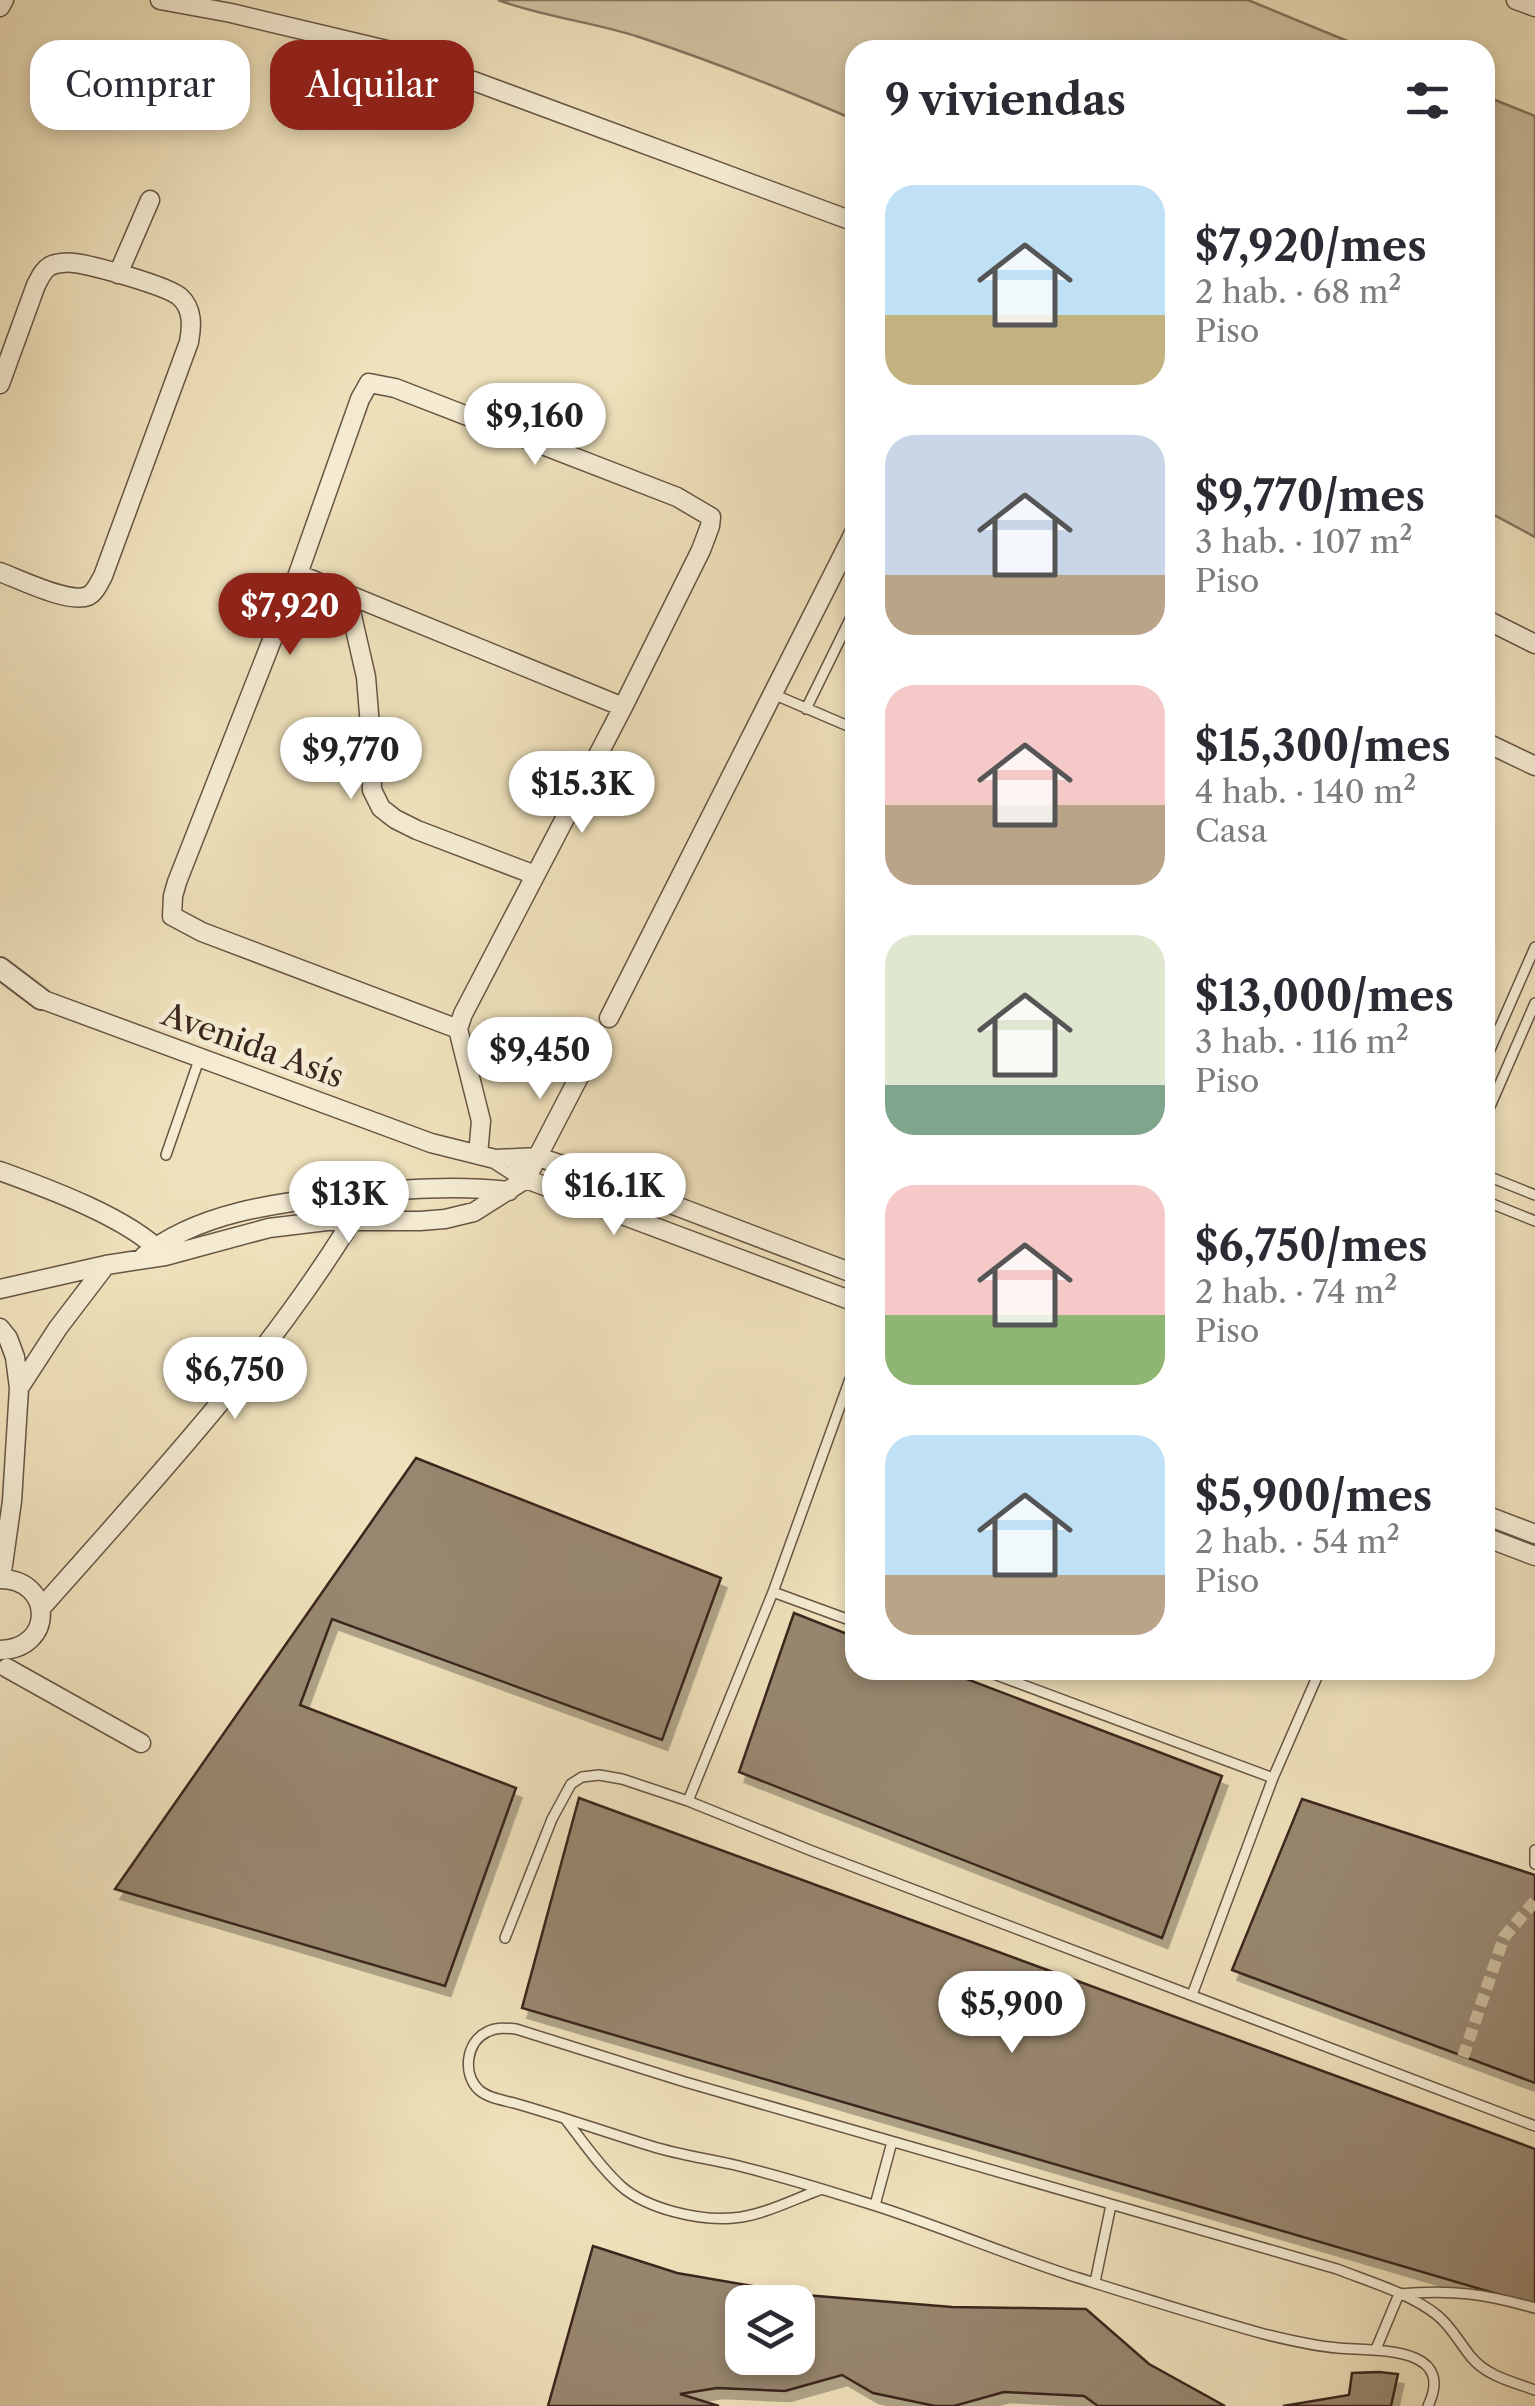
<!DOCTYPE html>
<html lang="es">
<head>
<meta charset="utf-8">
<style>
  :root { --surface:#fff; --page:#f7f7f7; --text:#2b2b33; --muted:#7c7c81; --accent:#8f2418 }
  body { margin:0; font-family:"Libre Caslon Text",serif; background:var(--page); color:var(--text); height:100vh; display:flex; flex-direction:column; font-size:38px; white-space:nowrap }
  * { box-sizing:border-box; margin:0 }
  p { font-size:32px; color:var(--muted) }
  .icon { flex:none; width:55px; height:55px; fill:none; stroke:currentColor; stroke-width:2; stroke-linecap:round; stroke-linejoin:round }
  .map { position:relative; flex:1; overflow:hidden }
  .drawer { position:absolute; left:845px; top:40px; width:650px; height:1640px; display:flex; flex-direction:column; background:var(--surface); border-radius:30px; box-shadow:0 5px 15px #0003 }
  .drawer>* { flex:none }
  .top-card { position:absolute; left:30px; top:40px; width:665px; height:90px; display:flex; gap:20px }
  .tools { position:absolute; left:725px; top:2285px; display:grid; gap:20px }
  .tools a { display:grid; place-items:center; width:90px; height:90px; border-radius:20px; background:var(--surface); box-shadow:0 5px 15px #0003; font-size:50px }
  .price { position:absolute; translate:-50% -85px; padding:0 22px; border-radius:35px; background:#fff; color:#222; font-size:32px; line-height:65px; filter:drop-shadow(0 2px 5px #0008) }
  .price::after { content:''; position:absolute; left:50%; top:60px; width:30px; height:22px; margin-left:-15px; background:inherit; clip-path:polygon(0 0,100% 0,50% 100%) }
  .price.active { background:var(--accent); color:#fff }
  ul { padding:0; list-style:none }
  li { display:flex; align-items:center; gap:30px; height:250px; padding:0 40px }
  li span { display:grid; place-items:center; flex:none; width:280px; height:200px; border-radius:30px; color:#555 }
  li>.icon { margin-inline-start:auto }
  span .icon { width:120px; height:120px; fill:#fffc; stroke-width:1 }
  li b { font-size:42px }
  h2 { display:flex; justify-content:space-between; align-items:center; height:120px; padding:0 40px; font-size:42px }
  .chip { padding:0 35px; border-radius:30px; background:var(--surface); box-shadow:0 5px 15px #0003; font-size:35px; line-height:90px }
  .chip.active { background:var(--accent); color:#fff }
  .map>svg:first-child { display:block }
  .green { fill:#d0c1a0; stroke:#85745f; stroke-width:2.5 }
  .building { fill:#988770; stroke:#3a261e; stroke-width:2.5; fill-rule:evenodd; filter:url(#shadow) }
  .lines { fill:none; stroke-linecap:round; stroke-linejoin:round }
  .pedestrian-tunnel { stroke:#cbbc9c; stroke-width:12; stroke-dasharray:12 6; stroke-linecap:butt }
  .service-casing { stroke:#675545; stroke-width:12 }
  .minor-casing { stroke:#675545; stroke-width:21 }
  .tertiary-casing { stroke:#675545; stroke-width:24 }
  .service { stroke:#f5ecd3; stroke-width:9 }
  .minor { stroke:#f5ecd3; stroke-width:18 }
  .tertiary { stroke:#f5ecd3; stroke-width:20 }
  .labels { text-anchor:middle; dominant-baseline:central; stroke-width:10; stroke-linejoin:round; paint-order:stroke }
  .street-label { font-size:32px; fill:#3a261e; stroke:#f5ecd3 }
</style>
</head>
<body>
<div class="map">
<svg width="1535" height="2406" viewBox="0 0 1535 2406">
  <defs>
    <filter id="shadow"><feDropShadow dx="5.5" dy="10" stdDeviation="0" flood-color="#0004"/></filter>
  </defs>
  <rect width="100%" height="100%" fill="#efe1bb"/>
  <filter id="stains"><feTurbulence type="fractalNoise" baseFrequency=".002" numOctaves="4"/><feColorMatrix values="0 0 0 0 .2 0 0 0 0 .09 0 0 0 0 .02 0 0 0 .5 -.17"/></filter>
  <radialGradient id="worn" r=".72"><stop offset=".6" stop-color="#630" stop-opacity="0"/><stop offset="1" stop-color="#630" stop-opacity=".3"/></radialGradient>
  <path class="green" d="M498,0H1248L1369,50H855V120C785,90 712,61 639,37C593,22 544,17 498,0Z
    M1485,96L1535,116V537L1485,510Z"/>
  <path class="building" d="M416,1458L721,1578L662,1740L332,1619L300,1705L516,1788L445,1986L115,1889Z
    M794,1613L855,1637V1670H943L1222,1776L1162,1938L739,1772Z
    M579,1798L1535,2149V2305L522,2008Z
    M1302,1799L1535,1875V2083L1232,1970Z
    M593,2246L677,2273L805,2295L952,2307L1086,2309L1149,2364L1225,2406H1098L1084,2396L1004,2392L954,2406H935L873,2393L842,2375L785,2391L717,2388L680,2394L719,2406H548ZM742,2302H798V2358H742Z
    M1379,2372L1398,2374L1391,2406H1283L1349,2395L1352,2373Z"/>
  <g class="lines">
    <path class="pedestrian-tunnel" d="M1463,2057L1504,1937L1535,1901"/>
    <defs>
      <path id="service" d="M773,694L855,729
        M806,709L855,609
        M1485,1061L1535,947
        M1485,1118L1535,1003
        M166,1155L200,1057
        M1485,1175L1535,1195
        M1485,1201L1535,1221
        M773,1592L855,1622
        M983,1670L1273,1778
        M688,1801L773,1592L855,1365
        M1535,1850V1864
        M505,1938L552,1819L571,1784L582,1777L599,1775L622,1779L688,1801L812,1851L1535,2126
        M1192,1995L1273,1778L1320,1670
        M566,2120C584,2143 600,2167 621,2186C647,2209 699,2221 733,2218C762,2216 794,2199 822,2189
        M875,2205L892,2142
        M1095,2282L1111,2205
        M1376,2349L1399,2294C1451,2289 1485,2294 1535,2308
        M1428,2406C1457,2345 1374,2351 1338,2348C1313,2346 1288,2340 1264,2334C1199,2316 1133,2295 1069,2275C1002,2253 937,2225 870,2204C826,2190 783,2177 739,2166C710,2159 679,2155 651,2146C605,2132 560,2116 514,2103C502,2100 488,2098 479,2090C462,2074 466,2042 487,2032C496,2027 506,2028 516,2029L685,2082L1337,2269C1370,2282 1409,2293 1437,2315C1452,2327 1460,2344 1472,2358C1487,2376 1513,2382 1535,2390"/>
      <path id="minor" d="M160,0L231,13L395,52L855,222
        M1516,0L1535,7
        M0,7L4,0
        M118,274L150,200
        M0,384L36,285C40,278 43,270 50,266C56,263 67,262 74,263C92,265 168,286 180,297C193,309 192,326 189,342L103,576C99,583 95,593 88,596C69,604 19,579 0,572
        M298,574L623,707
        M347,594L366,677L371,738L372,790L381,808L395,819L417,830L535,875
        M1485,619L1535,644
        M1485,742L1535,766
        M41,999L431,1143L495,1159L526,1179L855,1302
        M609,1018L855,531
        M458,1029L202,932L172,916L173,896L177,882L298,574L360,399L369,383L395,388L677,497L711,517L710,526L701,550L623,707L463,1014L458,1029L481,1121L478,1155
        M495,1159L538,1157L605,1179L855,1274
        M0,1171C47,1188 129,1218 163,1254
        M144,1256C200,1211 279,1203 348,1195C403,1189 454,1185 509,1191
        M0,1289L106,1265L165,1256L269,1228L327,1221H420L445,1219L474,1212L526,1179L595,1046
        M0,1328L8,1338L15,1357L19,1388L12,1501L1,1579
        M19,1388L58,1328L106,1265
        M1485,1515L1535,1534
        M1485,1537L1535,1556
        M0,1579C54,1579 55,1649 0,1650
        M41,1608C158,1476 280,1346 369,1192
        M7,1668L141,1743"/>
      <path id="tertiary" d="M0,968L41,999"/>
    </defs>
    <use href="#service" class="service-casing"/>
    <use href="#minor" class="minor-casing"/>
    <use href="#tertiary" class="tertiary-casing"/>
    <use href="#service" class="service"/>
    <use href="#minor" class="minor"/>
    <use href="#tertiary" class="tertiary"/>
  </g>
  <g class="labels">
    <g class="street-label">
      <text transform="translate(253 1045) rotate(20)">Avenida Asís</text>
    </g>
  </g>
  <rect width="100%" height="100%" filter="url(#stains)"/>
  <rect width="100%" height="100%" fill="url(#worn)"/>
</svg>
<div class="tools">
<a><svg class="icon" aria-label="layers" viewBox="0 0 24 24"><path d="M12 4l9 5-9 5-9-5zM3 14l9 5 9-5"/></svg></a>
</div>
<b class="price" style="left:535px;top:468px">$9,160</b>
<b class="price active" style="left:290px;top:658px">$7,920</b>
<b class="price" style="left:351px;top:802px">$9,770</b>
<b class="price" style="left:582px;top:836px">$15.3K</b>
<b class="price" style="left:540px;top:1102px">$9,450</b>
<b class="price" style="left:614px;top:1238px">$16.1K</b>
<b class="price" style="left:349px;top:1246px">$13K</b>
<b class="price" style="left:235px;top:1422px">$6,750</b>
<b class="price" style="left:1012px;top:2056px">$5,900</b>
<div class="top-card">
<a class="chip">Comprar</a>
<a class="chip active">Alquilar</a>
</div>
<section class="drawer">
<h2>9 viviendas<svg class="icon" aria-label="filters" viewBox="0 0 24 24"><path d="M4 7h16M4 17h16"/><circle cx="9" cy="7" r="2"/><circle cx="15" cy="17" r="2"/></svg></h2>
<ul>
<li><span style="background:linear-gradient(#bfe0f5 65%,#c2b280 0)"><svg class="icon" aria-label="home" viewBox="0 0 24 24"><path d="M3 11l9-7 9 7M6 9v11h12V9"/></svg></span><div><b>$7,920/mes</b><p>2 hab. · 68 m²</p><p>Piso</p></div></li>
<li><span style="background:linear-gradient(#c9d6e8 70%,#b9a48a 0)"><svg class="icon" aria-label="home" viewBox="0 0 24 24"><path d="M3 11l9-7 9 7M6 9v11h12V9"/></svg></span><div><b>$9,770/mes</b><p>3 hab. · 107 m²</p><p>Piso</p></div></li>
<li><span style="background:linear-gradient(#f6c9c9 60%,#b9a48a 0)"><svg class="icon" aria-label="home" viewBox="0 0 24 24"><path d="M3 11l9-7 9 7M6 9v11h12V9"/></svg></span><div><b>$15,300/mes</b><p>4 hab. · 140 m²</p><p>Casa</p></div></li>
<li><span style="background:linear-gradient(#dfe7d0 75%,#7fa58c 0)"><svg class="icon" aria-label="home" viewBox="0 0 24 24"><path d="M3 11l9-7 9 7M6 9v11h12V9"/></svg></span><div><b>$13,000/mes</b><p>3 hab. · 116 m²</p><p>Piso</p></div></li>
<li><span style="background:linear-gradient(#f6c9c9 65%,#8fb573 0)"><svg class="icon" aria-label="home" viewBox="0 0 24 24"><path d="M3 11l9-7 9 7M6 9v11h12V9"/></svg></span><div><b>$6,750/mes</b><p>2 hab. · 74 m²</p><p>Piso</p></div></li>
<li><span style="background:linear-gradient(#bfe0f5 70%,#b9a48a 0)"><svg class="icon" aria-label="home" viewBox="0 0 24 24"><path d="M3 11l9-7 9 7M6 9v11h12V9"/></svg></span><div><b>$5,900/mes</b><p>2 hab. · 54 m²</p><p>Piso</p></div></li>
</ul>
</section>
</div>
</body>
</html>
